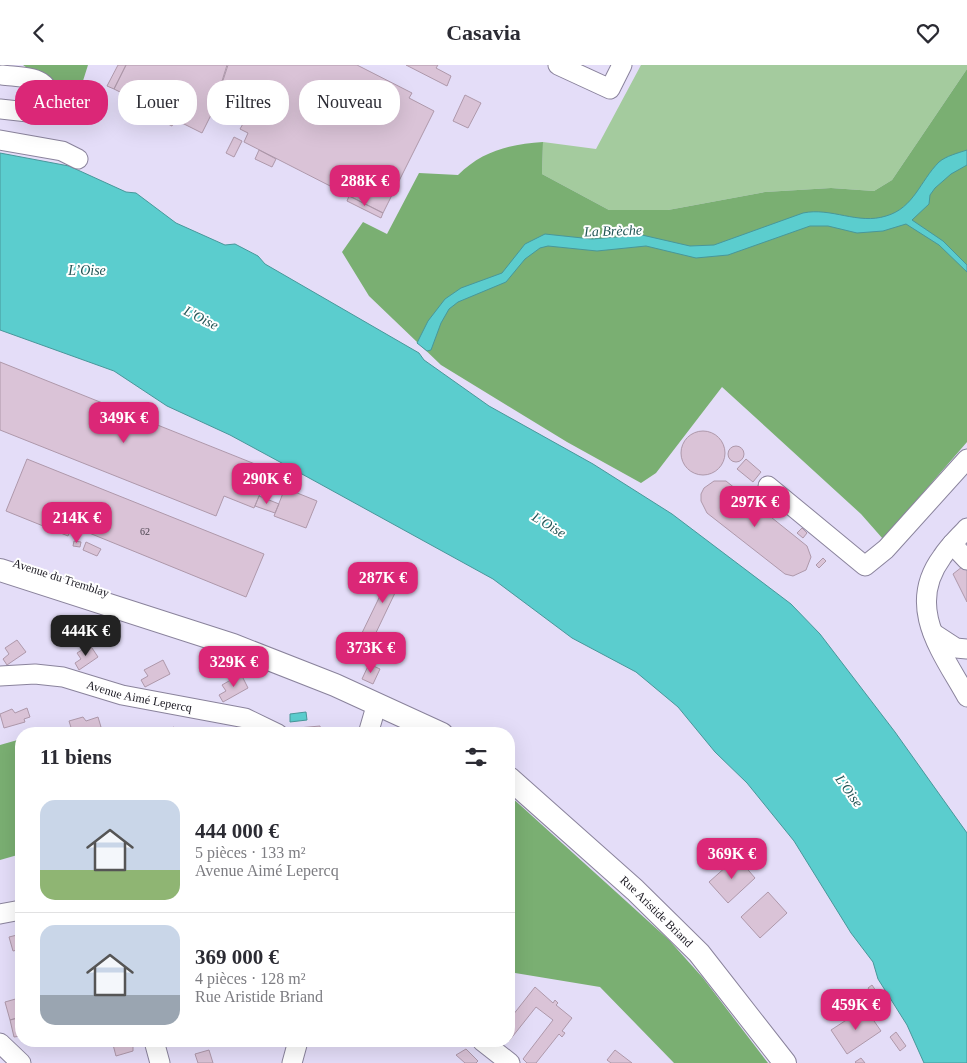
<!DOCTYPE html>
<html lang="fr">
<head>
<meta charset="utf-8">
<style>
  :root { --surface:#fff; --page:#f7f7f7; --text:#2b2b33; --muted:#7c7c81; --line:#e1e1e2; --accent:#db2777 }
  body { margin:0; font-family:"Times New Roman",serif; background:var(--page); color:var(--text); height:100vh; display:flex; flex-direction:column; font-size:19px; white-space:nowrap }
  * { box-sizing:border-box; margin:0 }
  p { font-size:16px; color:var(--muted) }
  .icon { flex:none; width:28px; height:28px; fill:none; stroke:currentColor; stroke-width:2; stroke-linecap:round; stroke-linejoin:round }
  .map { position:relative; flex:1; overflow:hidden }
  .details { position:absolute; left:15px; top:662px; width:500px; height:320px; display:flex; flex-direction:column; background:var(--surface); border-radius:20px; box-shadow:0 5px 20px #0002 }
  .details>* { flex:none }
  .hud { position:absolute; left:15px; top:15px; width:500px; height:45px; display:flex; gap:10px }
  .price { position:absolute; translate:-50% -42px; padding:0 11px; border-radius:10px; background:var(--accent); color:#fff; font-size:16px; line-height:32px; filter:drop-shadow(0 1px 2px #0008) }
  .price::after { content:''; position:absolute; left:50%; top:30px; width:15px; height:11px; margin-left:-8px; background:inherit; clip-path:polygon(0 0,100% 0,50% 100%) }
  .price.on { background:#222; color:#fff }
  ul { padding:0; list-style:none }
  li { display:flex; align-items:center; gap:15px; height:125px; padding:0 25px }
  li+li { border-top:1px solid var(--line) }
  li span { display:grid; place-items:center; flex:none; width:140px; height:100px; border-radius:15px; color:#555 }
  li>.icon { margin-inline-start:auto }
  span .icon { width:60px; height:60px; fill:#fffc; stroke-width:1 }
  li b { font-size:21px }
  h2 { display:flex; justify-content:space-between; align-items:center; height:60px; padding:0 25px; font-size:21px }
  .tag { padding:0 18px; border-radius:20px; background:var(--surface); box-shadow:0 5px 20px #0002; font-size:18px; line-height:45px }
  .tag.on { background:var(--accent); color:#fff }
  header { display:flex; justify-content:space-between; align-items:center; height:65px; padding:0 25px; background:var(--surface); font-size:22px; font-weight:600 }
  .map>svg:first-child { display:block }
  .green { fill:#a4cb9e }
  .forest { fill:#7aaf72 }
  .water { fill:#5bcdce; stroke:#48979a }
  .building { fill:#dac3d7; stroke:#ae98aa }
  .lines { fill:none; stroke-linecap:round; stroke-linejoin:round }
  .minor-casing { stroke:#8a839c; stroke-width:21 }
  .major-casing { stroke:#8a839c; stroke-width:24 }
  .minor { stroke:#fff; stroke-width:19 }
  .major { stroke:#fff; stroke-width:22 }
  .labels { text-anchor:middle; dominant-baseline:central; stroke-width:4; stroke-linejoin:round; paint-order:stroke }
  .number-label { font-size:10px; fill:#4a434e }
  .street-label { font-size:12px; fill:#1a1821; stroke:#fff }
  .water-label { font-size:14px; font-style:italic; fill:#245656; stroke:#fff }
</style>
</head>
<body>
<header><svg class="icon" aria-label="back" viewBox="0 0 24 24"><path d="M15 5l-7 7 7 7"/></svg>Casavia<svg class="icon" aria-label="heart" viewBox="0 0 24 24"><path d="M12 20l-8-8c-3-5 5-10 8-4 3-6 11-1 8 4z"/></svg></header>
<div class="map">
<svg width="967" height="998" viewBox="0 0 967 998">
  <rect width="100%" height="100%" fill="#e4ddf8"/>
  <path class="green" d="M641,0H967V4L892,115L874,126L831,123L765,127L668,145H609L542,109L543,77L596,84Z"/>
  <path class="forest" d="M23,0H88L76,38Z
    M967,4V377L883,474L861,449L722,322L656,408L641,418L567,377L441,300L369,231L342,187L363,157L387,169L419,108L458,110C482,86 510,79 543,77L542,109L609,145H668L765,127L831,123L874,126L892,115Z
    M21,674V789L0,795V680Z
    M509,730L669,875L703,913L768,998H674L600,922L509,907Z"/>
  <path class="water" d="M967,85V100L951,109L935,123L930,130L929,139L912,155L943,176L967,200V207L939,180L906,159L883,166L857,168L828,161H810L728,190L696,193L646,181L597,186L548,181L540,183L525,194L506,217L458,237L449,244L441,258L431,285L427,286L417,278L428,256L445,234L461,223L502,208L525,179L545,169L592,174L642,170L690,181L714,180L803,148C831,142 858,160 886,151C914,143 920,116 939,97C946,91 958,88 967,85Z
    M0,88L69,101L126,127L136,128L176,158L225,180L235,179L258,191L265,199L419,288L424,295L489,341L593,399L672,449L791,539L820,569L895,667L967,768V998H924L907,960L878,914L873,897L851,868L794,776L747,718L715,687L678,642L636,607L572,573L493,514L291,403L230,370L167,341L114,306L0,265Z
    M306,647L307,655L290,657V649Z"/>
  <path class="building" d="M118,0H126L114,24L107,21Z
    M126,0H227L212,48L202,68L114,24Z
    M228,0H357L412,28L409,33L434,46L383,148L244,77L248,68L240,64L244,57L214,43Z
    M406,0H438L436,3L451,11L447,21Z
    M465,30L481,38L468,63L453,56Z
    M131,33L175,55L172,61L128,39Z
    M234,72L242,76L234,92L226,88Z
    M259,85L276,94L272,102L255,94Z
    M349,131L383,148L381,153L347,136Z
    M0,297L270,405L254,443L224,431L216,451L0,365Z
    M681 388a22 22 0 1 1 44 0a22 22 0 1 1-44 0Z
    M728 389a8 8 0 1 1 16 0a8 8 0 1 1-16 0Z
    M27,394L264,489L246,532L72,461L68,471L6,446Z
    M746,394L761,407L753,417L737,404Z
    M714,416H726L807,481L811,492L806,505L793,511L785,509L707,448L701,436V429L704,423Z
    M285,423L317,436L306,463L274,451Z
    M259,431L279,439L275,448L255,441Z
    M802,463L807,468L803,473L797,468Z
    M74,476L81,477L80,482L73,481Z
    M86,477L101,484L97,491L83,485Z
    M823,493L826,496L819,503L816,500Z
    M967,498V537L953,509Z
    M394,502L405,507L372,576L361,570Z
    M17,575L26,587L7,600L3,594L9,589L5,583Z
    M90,580L98,592L79,605L75,598L81,594L77,588Z
    M163,595L170,609L145,622L141,615L148,611L144,605Z
    M369,599L380,604L373,619L362,614Z
    M241,609L248,623L223,637L219,630L226,626L222,620Z
    M27,643L30,652L24,654L25,657L4,663L0,649L12,644L15,648Z
    M83,652L86,656L98,652L101,662L85,669H73L69,656Z
    M320,661L321,666H327V669H298V663Z
    M174,662L176,669H158Z
    M737,792L755,813L728,838L709,817Z
    M768,827L787,848L760,873L741,852Z
    M21,869V884L13,886L9,872Z
    M872,920L888,944L884,947L868,923Z
    M535,922L553,938L555,935L558,938L556,940L572,953L562,966L565,968L562,972L559,969L536,998H527L523,994L553,955L536,942L509,976V955Z
    M19,933L21,952L10,955L5,937Z
    M865,943L881,966L847,989L831,965Z
    M21,952V971L14,972L10,955Z
    M896,967L906,981L900,986L890,972Z
    M112,976H133V986L116,991Z
    M466,984L478,996L476,998H465L456,990Z
    M209,985L213,998H198L195,989Z
    M615,985L632,998H611L607,995Z
    M861,993L865,998H856L855,997Z"/>
  <g class="lines">
    <defs>
      <g id="minor">
        <path d="M558,0L610,24L622,0"/>
        <path d="M0,44L37,48L46,44C58,10 25,13 2,10"/>
        <path d="M0,75L62,86L78,94"/>
        <path d="M768,421L865,501L886,484L967,394"/>
        <path d="M967,463C959,472 949,481 942,492C905,542 942,587 967,632"/>
        <path d="M952,479L967,495"/>
        <path d="M933,568L956,583L967,584"/>
        <path id="s1" d="M0,611L35,609L63,612L122,630L245,653L278,669"/>
        <path d="M368,669L377,638"/>
        <path d="M0,849L21,845"/>
        <path d="M154,976L160,998"/>
        <path d="M482,976L510,998"/>
        <path d="M0,978L21,998"/>
        <path d="M292,998L298,976"/>
      </g>
      <g id="major">
        <path d="M0,505L233,580L335,620L442,669"/>
        <path id="s2" d="M509,713L635,825L699,888L785,998"/>
      </g>
    </defs>
    <use href="#minor" class="minor-casing"/>
    <use href="#major" class="major-casing"/>
    <use href="#minor" class="minor"/>
    <use href="#major" class="major"/>
  </g>
  <g class="labels">
    <g class="number-label">
      <text x="145" y="466">62</text>
    </g>
    <g class="street-label">
      <text transform="translate(61 513) rotate(18)">Avenue du Tremblay</text>
      <text stroke="none"><textPath href="#s1" startOffset="142">Avenue Aimé Lepercq</textPath></text>
      <text stroke="none"><textPath href="#s2" startOffset="199">Rue Aristide Briand</textPath></text>
    </g>
    <g class="water-label">
      <text transform="translate(613 166) rotate(-2)">La Brèche</text>
      <text x="87" y="205">L’Oise</text>
      <text transform="translate(201 253) rotate(27)">L'Oise</text>
      <text transform="translate(549 460) rotate(31)">L'Oise</text>
      <text transform="translate(849 726) rotate(54)">L'Oise</text>
    </g>
  </g>
</svg>
<b class="price" style="left:365px;top:142px">288K €</b>
<b class="price" style="left:124px;top:379px">349K €</b>
<b class="price" style="left:267px;top:440px">290K €</b>
<b class="price" style="left:755px;top:463px">297K €</b>
<b class="price" style="left:77px;top:479px">214K €</b>
<b class="price" style="left:383px;top:539px">287K €</b>
<b class="price on" style="left:86px;top:592px">444K €</b>
<b class="price" style="left:371px;top:609px">373K €</b>
<b class="price" style="left:234px;top:623px">329K €</b>
<b class="price" style="left:732px;top:815px">369K €</b>
<b class="price" style="left:856px;top:966px">459K €</b>
<div class="hud">
<a class="tag on">Acheter</a>
<a class="tag">Louer</a>
<a class="tag">Filtres</a>
<a class="tag">Nouveau</a>
</div>
<section class="details">
<h2>11 biens<svg class="icon" aria-label="filters" viewBox="0 0 24 24"><path d="M4 7h16M4 17h16"/><circle cx="9" cy="7" r="2"/><circle cx="15" cy="17" r="2"/></svg></h2>
<ul>
<li><span style="background:linear-gradient(#c9d6e8 70%,#8fb573 0)"><svg class="icon" aria-label="home" viewBox="0 0 24 24"><path d="M3 11l9-7 9 7M6 9v11h12V9"/></svg></span><div><b>444 000 €</b><p>5 pièces · 133 m²</p><p>Avenue Aimé Lepercq</p></div></li>
<li><span style="background:linear-gradient(#c9d6e8 70%,#9aa5b1 0)"><svg class="icon" aria-label="home" viewBox="0 0 24 24"><path d="M3 11l9-7 9 7M6 9v11h12V9"/></svg></span><div><b>369 000 €</b><p>4 pièces · 128 m²</p><p>Rue Aristide Briand</p></div></li>
</ul>
</section>
</div>
</body>
</html>
